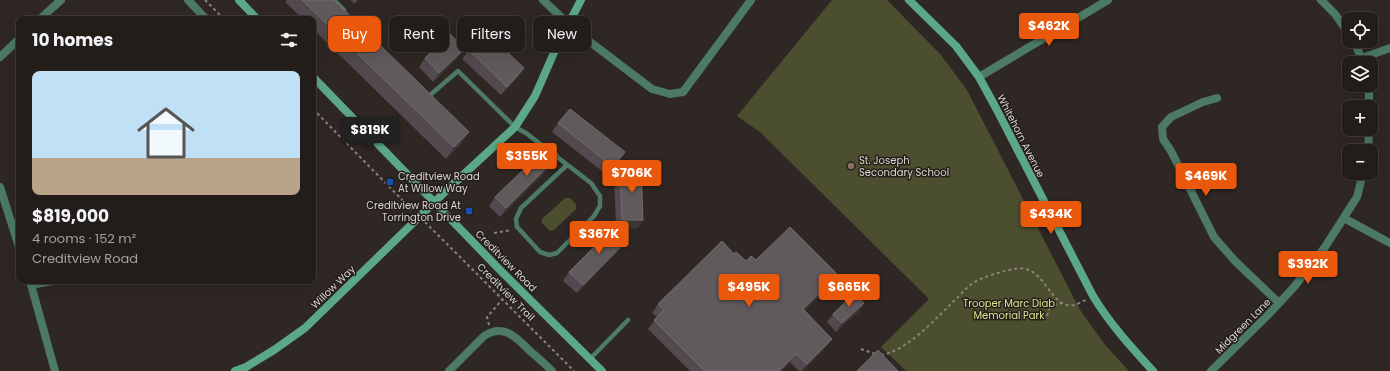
<!DOCTYPE html>
<html lang="en">
<head>
<meta charset="utf-8">
<style>
  :root { --surface:#231d1a; --page:#2b2623; --text:#f1f3f6; --muted:#a3a2a2; --line:#403b39; --accent:#ea580c }
  body { margin:0; font-family:Poppins,sans-serif; background:var(--page); color:var(--text); height:100vh; display:flex; flex-direction:column; font-size:15px; white-space:nowrap }
  * { box-sizing:border-box; margin:0 }
  p { font-size:13px; color:var(--muted) }
  .icon { flex:none; width:22px; height:22px; fill:none; stroke:currentColor; stroke-width:2; stroke-linecap:round; stroke-linejoin:round }
  .map { position:relative; flex:1; overflow:hidden }
  .panel { position:absolute; left:16px; top:16px; width:300px; height:268px; display:flex; flex-direction:column; background:var(--surface); border-radius:8px; box-shadow:0 4px 16px #0002,0 0 0 1px var(--line) }
  .panel>* { flex:none }
  .guide { position:absolute; left:328px; top:16px; width:380px; height:36px; display:flex; gap:8px }
  .buttons { position:absolute; left:1342px; top:12px; display:grid; gap:8px }
  .buttons a { display:grid; place-items:center; width:36px; height:36px; border-radius:8px; background:var(--surface); box-shadow:0 4px 16px #0002,0 0 0 1px var(--line); font-size:20px }
  .price { position:absolute; translate:-50% -34px; padding:0 9px; border-radius:4px; background:var(--accent); color:#fff; font-size:13px; line-height:26px; filter:drop-shadow(0 1px 2px #0008) }
  .price::after { content:''; position:absolute; left:50%; top:24px; width:12px; height:9px; margin-left:-6px; background:inherit; clip-path:polygon(0 0,100% 0,50% 100%) }
  .price.current { background:#222; color:#fff }
  ul { padding:0; list-style:none }
  li { display:grid; align-content:center; gap:8px; height:212px; padding:0 16px }
  li span { display:grid; place-items:center; height:124px; border-radius:8px; color:#555 }
  li>.icon { margin-inline-start:auto }
  span .icon { width:72px; height:72px; fill:#fffc; stroke-width:1 }
  li b { font-size:17px }
  h2 { display:flex; justify-content:space-between; align-items:center; height:48px; padding:0 16px; font-size:17px }
  .tag { padding:0 14px; border-radius:8px; background:var(--surface); box-shadow:0 4px 16px #0002,0 0 0 1px var(--line); font-size:14px; line-height:36px }
  .tag.current { background:var(--accent); color:#fff }
  .map>svg:first-child { display:block }
  .green { fill:#4b4e2f }
  .lines { fill:none; stroke-linecap:round; stroke-linejoin:round }
  .path { stroke:#89837f; stroke-width:2; stroke-dasharray:3 3; stroke-linecap:butt }
  .lane { stroke:#4c7a66; stroke-width:4.5 }
  .street { stroke:#4c7a66; stroke-width:8 }
  .secondary { stroke:#5ba888; stroke-width:8 }
  .wall { fill:#524a4e }
  .shaded-wall { fill:#3e3637 }
  .building { fill:#615a5c; stroke:#746d6f }
  .education-dot { fill:#8d6e63; stroke:#251e19; stroke-width:1.5 }
  .transit-dot { fill:#1a4fb4; stroke:#251e19; stroke-width:1.5 }
  .labels { text-anchor:middle; dominant-baseline:central; stroke-width:3; stroke-linejoin:round; paint-order:stroke }
  .street-label { font-size:10px; fill:#dad6d2; stroke:#251e19 }
  .poi-label { font-size:10px; fill:#dad6d2; stroke:#251e19; text-anchor:start }
  .park-label { font-size:10px; fill:#dbe291; stroke:#251e19 }
</style>
</head>
<body>
<div class="map">
<svg width="1390" height="371" viewBox="0 0 1390 371">
  <rect width="100%" height="100%" fill="#2f2723"/>
  <path class="green" d="M832,0H887L941,55L967,90L1080,310L1106,346L1129,371H906L881,347L929,299L760,132L737,116Z
    M565,198H570L576,204V209L554,230L550,231L542,223V219Z"/>
  <g class="lines">
    <path class="path" d="M205,0L224,19
      M313,109L413,211
      M425,222L574,371
      M494,233L511,230
      M1042,305L1050,306L1062,303
      M1047,316L1050,306
      M489,325L487,317L502,300
      M861,349L875,354
      M881,355C908,351 939,315 958,297C963,292 968,286 973,283C982,277 1003,271 1014,269C1046,262 1048,310 1075,305C1078,304 1082,301 1086,300"/>
    <path class="lane" d="M334,0L344,10
      M429,96L458,71L515,127L526,133L591,183L600,196V206L594,216L557,253L549,255L540,252L519,229L517,227L516,219L521,208L567,165
      M590,359L628,320"/>
    <path class="street" d="M188,0L206,19
      M543,0L577,32L652,89L670,94L683,92L751,0
      M1321,0L1335,14L1349,34
      M40,19L61,0
      M1354,41L1363,62
      M0,57L19,39
      M1362,58L1390,48
      M979,77L1108,0
      M1217,98L1203,102L1171,117L1162,127L1163,139L1171,151L1214,237L1235,261L1279,303
      M1369,107V85
      M1368,151L1369,129
      M0,187L19,247
      M1344,218L1353,223L1390,243
      M30,281L55,371
      M31,285L52,281
      M449,371L484,336C504,323 517,338 530,351C538,358 545,364 552,371
      M1211,371L1267,316L1294,287L1325,247L1357,197L1363,173"/>
    <path class="secondary" d="M239,0L257,19
      M909,0L956,46L979,77L997,110L1093,296C1110,324 1131,347 1153,371
      M313,77L499,269L602,371
      M235,371L246,367L274,350L305,328L450,187L515,127L535,96L556,48L581,0"/>
  </g>
  <path class="wall" d="M287,0H334L462,143L446,159L313,29V19H303L285,2Z
    M351,0H358L354,4Z
    M464,49L458,57L433,82L419,67L425,58Z
    M469,50L524,68L518,77L501,95L462,59Z
    M558,123L618,161L607,175L552,132Z
    M553,164L500,217L489,206L495,197Z
    M620,168L643,220L637,228L620,229L629,238L623,246L577,293L563,281L569,272L616,225L614,176Z
    M734,254L746,261L756,260L838,275L832,283L804,311L832,339L826,347L802,371H799L790,362L782,371H690L648,329L657,317L652,313L658,304Z
    M864,303L858,312L836,332L827,322L833,314Z"/>
  <path class="shaded-wall" d="M464,49L458,57L433,82L439,73Z
    M524,68L518,77L501,95L507,87Z
    M469,132L462,143L446,159L454,147Z
    M559,155L553,164L500,217L506,208Z
    M622,220H643L637,228L616,229Z
    M629,238L623,246L577,293L583,285Z
    M838,275L832,283L797,318L803,309Z
    M864,303L858,312L836,332L842,323Z
    M832,339L826,347L801,371L807,364Z
    M796,354L790,362L782,371H779Z"/>
  <path class="building" d="M302,0H334L469,132L454,147Z
    M486,32L524,68L507,87L469,50Z
    M450,34L464,49L439,73L425,58Z
    M570,109L625,152L613,167L558,123Z
    M549,145L559,155L506,208L495,197Z
    M641,167L643,220H622L620,168Z
    M616,225L629,238L583,285L569,272Z
    M790,227L838,275L803,309L832,339L807,364L796,354L779,371H705L654,320L664,310L658,304L722,241L734,254L736,252L746,261L751,256L756,260Z
    M855,293L864,303L842,323L833,314Z
    M878,350L898,371H857Z"/>
  <circle class="education-dot" cx="851" cy="166" r="4"/>
  <g class="transit-dot">
    <rect x="386" y="178" width="8" height="8" rx="2"/>
    <rect x="465" y="207" width="8" height="8" rx="2"/>
  </g>
  <g class="labels">
    <g class="street-label">
      <text transform="translate(1021 136) rotate(63)">Whitehorn Avenue</text>
      <text transform="translate(506 261) rotate(45)">Creditview Road</text>
      <text transform="translate(333 287) rotate(-44)">Willow Way</text>
      <text transform="translate(506 292) rotate(45)">Creditview Trail</text>
      <text transform="translate(1243 326) rotate(-45)">Midgreen Lane</text>
    </g>
    <g class="poi-label">
      <text x="859" y="160">St. Joseph<tspan x="859" dy="12">Secondary School</tspan></text>
      <text x="398" y="176">Creditview Road<tspan x="398" dy="12">At Willow Way</tspan></text>
      <text x="461" y="205" text-anchor="end">Creditview Road At<tspan x="461" dy="12">Torrington Drive</tspan></text>
    </g>
    <g class="park-label">
      <text x="1009" y="303">Trooper Marc Diab<tspan x="1009" dy="12">Memorial Park</tspan></text>
    </g>
  </g>
</svg>
<div class="buttons">
<a><svg class="icon" aria-label="locate" viewBox="0 0 24 24"><circle cx="12" cy="12" r="6"/><path d="M12 2v4M12 18v4M2 12h4M18 12h4"/></svg></a>
<a><svg class="icon" aria-label="layers" viewBox="0 0 24 24"><path d="M12 4l9 5-9 5-9-5zM3 14l9 5 9-5"/></svg></a>
<a>+</a>
<a>−</a>
</div>
<b class="price" style="left:1049px;top:47px">$462K</b>
<b class="price current" style="left:370px;top:151px">$819K</b>
<b class="price" style="left:527px;top:177px">$355K</b>
<b class="price" style="left:632px;top:194px">$706K</b>
<b class="price" style="left:1206px;top:197px">$469K</b>
<b class="price" style="left:1051px;top:235px">$434K</b>
<b class="price" style="left:599px;top:255px">$367K</b>
<b class="price" style="left:1308px;top:285px">$392K</b>
<b class="price" style="left:749px;top:308px">$495K</b>
<b class="price" style="left:849px;top:308px">$665K</b>
<div class="guide">
<a class="tag current">Buy</a>
<a class="tag">Rent</a>
<a class="tag">Filters</a>
<a class="tag">New</a>
</div>
<section class="panel">
<h2>10 homes<svg class="icon" aria-label="filters" viewBox="0 0 24 24"><path d="M4 7h16M4 17h16"/><circle cx="9" cy="7" r="2"/><circle cx="15" cy="17" r="2"/></svg></h2>
<ul>
<li><span style="background:linear-gradient(#bfe0f5 70%,#b9a48a 0)"><svg class="icon" aria-label="home" viewBox="0 0 24 24"><path d="M3 11l9-7 9 7M6 9v11h12V9"/></svg></span><div><b>$819,000</b><p>4 rooms · 152 m²</p><p>Creditview Road</p></div></li>
</ul>
</section>
</div>
</body>
</html>
